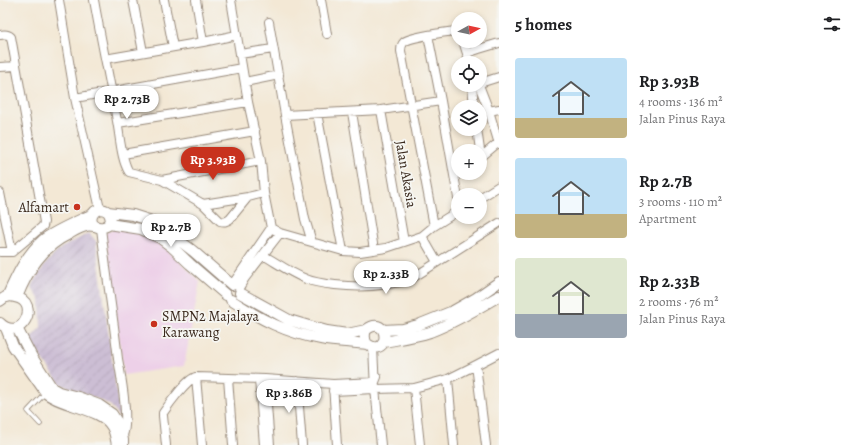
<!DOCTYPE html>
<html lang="en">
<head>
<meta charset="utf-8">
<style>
  :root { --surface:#fff; --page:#f6f6f6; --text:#202124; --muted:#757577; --accent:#c8321e }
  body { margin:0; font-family:Alegreya,serif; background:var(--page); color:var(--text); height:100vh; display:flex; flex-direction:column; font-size:15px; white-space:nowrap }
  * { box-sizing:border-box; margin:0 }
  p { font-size:13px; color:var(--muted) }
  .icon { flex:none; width:22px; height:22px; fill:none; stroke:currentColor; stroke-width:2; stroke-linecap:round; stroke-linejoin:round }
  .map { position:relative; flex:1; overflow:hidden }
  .sheet { display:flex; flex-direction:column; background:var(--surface); width:360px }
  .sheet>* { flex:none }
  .needle { width:26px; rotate:82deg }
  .fabs { position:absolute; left:451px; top:12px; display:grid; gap:8px }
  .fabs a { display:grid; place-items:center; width:36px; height:36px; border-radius:50%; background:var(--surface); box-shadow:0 2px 6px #0003; font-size:20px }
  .price { position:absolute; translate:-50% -34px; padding:0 9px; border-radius:14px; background:#fff; color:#222; font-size:13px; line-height:26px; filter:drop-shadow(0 1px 2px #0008) }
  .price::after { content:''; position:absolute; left:50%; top:24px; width:12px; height:9px; margin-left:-6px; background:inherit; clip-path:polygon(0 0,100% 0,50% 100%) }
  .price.active { background:var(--accent); color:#fff }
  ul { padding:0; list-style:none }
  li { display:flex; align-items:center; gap:12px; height:100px; padding:0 16px }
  li span { display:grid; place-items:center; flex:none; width:112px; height:80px; border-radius:4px; color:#555 }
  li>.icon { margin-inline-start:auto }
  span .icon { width:48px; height:48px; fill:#fffc; stroke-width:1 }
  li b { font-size:17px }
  h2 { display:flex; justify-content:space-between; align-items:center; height:48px; padding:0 16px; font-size:17px }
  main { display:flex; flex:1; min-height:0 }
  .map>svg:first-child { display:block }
  .built { fill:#edd0e8 }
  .industrial { fill:url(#industrial-furrows) }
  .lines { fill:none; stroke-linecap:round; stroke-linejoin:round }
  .service-casing { stroke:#97897a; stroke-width:5.5 }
  .minor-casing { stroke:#97897a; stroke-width:10 }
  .tertiary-casing { stroke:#97897a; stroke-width:12 }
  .service { stroke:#fff; stroke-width:4 }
  .minor { stroke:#fff; stroke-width:8 }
  .tertiary { stroke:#fff; stroke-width:10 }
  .poi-dot { fill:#c8321e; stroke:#f6f6f2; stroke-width:1.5 }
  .labels { text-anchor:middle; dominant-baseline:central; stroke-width:3.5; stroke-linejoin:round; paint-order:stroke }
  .street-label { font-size:14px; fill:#3b2a1e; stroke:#f6f6f2 }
  .poi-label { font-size:14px; fill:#3b2a1e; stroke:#f6f6f2; text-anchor:end }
</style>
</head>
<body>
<main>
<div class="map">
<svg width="499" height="445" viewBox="0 0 499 445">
  <defs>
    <pattern id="industrial-furrows" width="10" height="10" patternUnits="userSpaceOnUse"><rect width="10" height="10" fill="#ccbed4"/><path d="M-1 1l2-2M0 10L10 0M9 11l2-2" fill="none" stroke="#b0a3b6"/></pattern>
  </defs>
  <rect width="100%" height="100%" fill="#f6f6f2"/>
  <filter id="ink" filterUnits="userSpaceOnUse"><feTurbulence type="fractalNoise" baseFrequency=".025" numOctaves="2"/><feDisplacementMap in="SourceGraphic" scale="8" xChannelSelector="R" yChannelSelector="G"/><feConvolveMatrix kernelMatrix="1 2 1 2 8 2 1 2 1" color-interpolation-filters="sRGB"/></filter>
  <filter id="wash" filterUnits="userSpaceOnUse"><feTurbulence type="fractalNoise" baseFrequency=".012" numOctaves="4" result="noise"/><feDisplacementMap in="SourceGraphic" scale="16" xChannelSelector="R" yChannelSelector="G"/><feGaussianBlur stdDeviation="0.9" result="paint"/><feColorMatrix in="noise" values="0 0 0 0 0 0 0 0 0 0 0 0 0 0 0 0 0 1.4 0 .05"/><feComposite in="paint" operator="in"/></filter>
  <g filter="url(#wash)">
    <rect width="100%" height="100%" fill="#f3e8d5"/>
    <path class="built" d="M115,228L128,229L152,239L161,244L200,281L184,366L124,375L105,233Z"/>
    <path class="industrial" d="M89,233L96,241L120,419L111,406L102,401L60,384L29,340L41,327L40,300L31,287L34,281L47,262L61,248Z"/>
  </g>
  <g filter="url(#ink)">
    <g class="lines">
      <defs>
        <path id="service" d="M40,424L28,411L45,393"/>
        <path id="minor" d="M59,0L75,98L100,209
          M94,0C101,40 110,81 117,121C120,136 121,160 129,172L162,180L203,204L220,221C224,222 226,222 230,219L248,197
          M133,0L143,52
          M164,0L173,47
          M196,0L203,42
          M231,0L248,102L261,161L264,193L271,228L280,233L343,251L360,252L386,248L422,236L434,226L458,211
          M321,0L327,34
          M269,22L285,115L305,219L312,242
          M0,35C5,34 8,34 11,37L44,222L43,226L12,252H0
          M428,35L441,101L458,198
          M463,41L470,63
          M467,53L479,49L499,43
          M240,54L273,49
          M105,59L203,42L237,35
          M0,67L16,66
          M245,82L279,75
          M480,83L499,77
          M472,85L474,107
          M479,85L489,111L499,144
          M75,98L242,68
          M381,110L404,242
          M489,111L499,109
          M352,112L374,250
          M317,113L343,251
          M285,115L381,110L441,101
          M118,123L248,102
          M477,129L481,157
          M123,154L255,131
          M480,158L499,142
          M162,180L261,161
          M0,193L12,252
          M480,198L499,186
          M203,204L248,197L264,193
          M434,226L401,51C401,48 401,45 404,42C410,37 446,32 456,31L458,32
          M101,228C106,272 113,315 118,359C121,375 129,422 123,435
          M422,236L437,262
          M263,255C277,263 291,273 306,279C315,283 326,284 335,285C362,288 385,287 411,279L499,223
          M232,285L271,228
          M239,288L245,278L280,233
          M373,347L375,389L381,445
          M476,365L486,445
          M196,377L202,445
          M228,378L233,445
          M259,379L264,445
          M265,379L270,445
          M448,379L454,445
          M297,381L302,445
          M333,384L375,382L377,377
          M414,388L420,445
          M333,391L375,389L414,388L448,379L476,365L499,353
          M166,445L163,416V413C169,404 187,379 196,377L265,379L333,384L337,445"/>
        <path id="tertiary" d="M108,212C120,230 87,233 92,216C95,208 103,208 108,212L133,215L155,222L193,251L232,285
          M109,224L141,229L160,238L172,247L190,264L226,295
          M240,293L289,320L309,326L327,331L347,334L366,330
          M7,297C16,277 26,255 43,240C56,230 78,221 93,214
          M17,297C28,270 42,247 69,234C74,231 80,227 86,226C89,225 92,226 95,226
          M231,300C260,319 286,333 321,339C336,342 352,342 367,344C391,360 390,312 366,330C364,335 364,339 367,344
          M0,301C4,297 9,295 15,297C42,302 21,344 0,323
          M6,328L13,346L46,393C63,407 102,408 112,427C115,432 116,440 117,445
          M17,328L32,357L52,388L59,392L78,397L99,405L112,414L120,426L123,440V445
          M383,330L403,329L418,325L453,311L476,298L499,282
          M384,342C399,339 415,337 430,332C454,323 477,309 499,296"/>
      </defs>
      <use href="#service" class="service-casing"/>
      <use href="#minor" class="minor-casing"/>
      <use href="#tertiary" class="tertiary-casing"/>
      <use href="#service" class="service"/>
      <use href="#minor" class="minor"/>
      <use href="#tertiary" class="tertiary"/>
    </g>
  </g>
  <g class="poi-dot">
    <circle cx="77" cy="207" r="4"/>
    <circle cx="154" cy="324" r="4"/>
  </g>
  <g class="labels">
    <g class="street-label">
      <text transform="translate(406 174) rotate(80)">Jalan Akasia</text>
    </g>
    <g class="poi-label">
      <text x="69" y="207">Alfamart</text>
      <text x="162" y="316" text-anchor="start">SMPN2 Majalaya<tspan x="162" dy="16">Karawang</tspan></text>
    </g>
  </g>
</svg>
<div class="fabs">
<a><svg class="needle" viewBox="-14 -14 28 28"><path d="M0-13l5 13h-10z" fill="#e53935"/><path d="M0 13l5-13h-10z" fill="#757577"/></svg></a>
<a><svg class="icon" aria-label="locate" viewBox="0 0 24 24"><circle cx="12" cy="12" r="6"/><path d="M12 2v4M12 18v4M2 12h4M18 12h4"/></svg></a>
<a><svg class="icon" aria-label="layers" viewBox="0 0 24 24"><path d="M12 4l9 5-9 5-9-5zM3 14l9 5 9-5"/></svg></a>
<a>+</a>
<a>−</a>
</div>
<b class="price" style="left:127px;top:120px">Rp 2.73B</b>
<b class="price active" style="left:213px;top:181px">Rp 3.93B</b>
<b class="price" style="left:171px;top:248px">Rp 2.7B</b>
<b class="price" style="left:386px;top:295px">Rp 2.33B</b>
<b class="price" style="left:289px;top:414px">Rp 3.86B</b>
</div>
<section class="sheet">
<h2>5 homes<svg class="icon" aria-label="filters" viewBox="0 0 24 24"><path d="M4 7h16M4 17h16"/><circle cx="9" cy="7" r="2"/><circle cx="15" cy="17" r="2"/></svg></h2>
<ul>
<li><span style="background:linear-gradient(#bfe0f5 75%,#c2b280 0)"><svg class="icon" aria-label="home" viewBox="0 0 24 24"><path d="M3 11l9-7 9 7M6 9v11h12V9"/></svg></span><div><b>Rp 3.93B</b><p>4 rooms · 136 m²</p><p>Jalan Pinus Raya</p></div></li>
<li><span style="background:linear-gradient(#bfe0f5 70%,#c2b280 0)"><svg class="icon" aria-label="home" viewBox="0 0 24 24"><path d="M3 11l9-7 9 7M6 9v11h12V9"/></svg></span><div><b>Rp 2.7B</b><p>3 rooms · 110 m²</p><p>Apartment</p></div></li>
<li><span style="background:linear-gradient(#dfe7d0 70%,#9aa5b1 0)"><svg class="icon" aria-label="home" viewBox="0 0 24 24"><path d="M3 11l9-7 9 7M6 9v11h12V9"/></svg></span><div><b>Rp 2.33B</b><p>2 rooms · 76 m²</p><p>Jalan Pinus Raya</p></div></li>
</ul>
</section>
</main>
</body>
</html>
